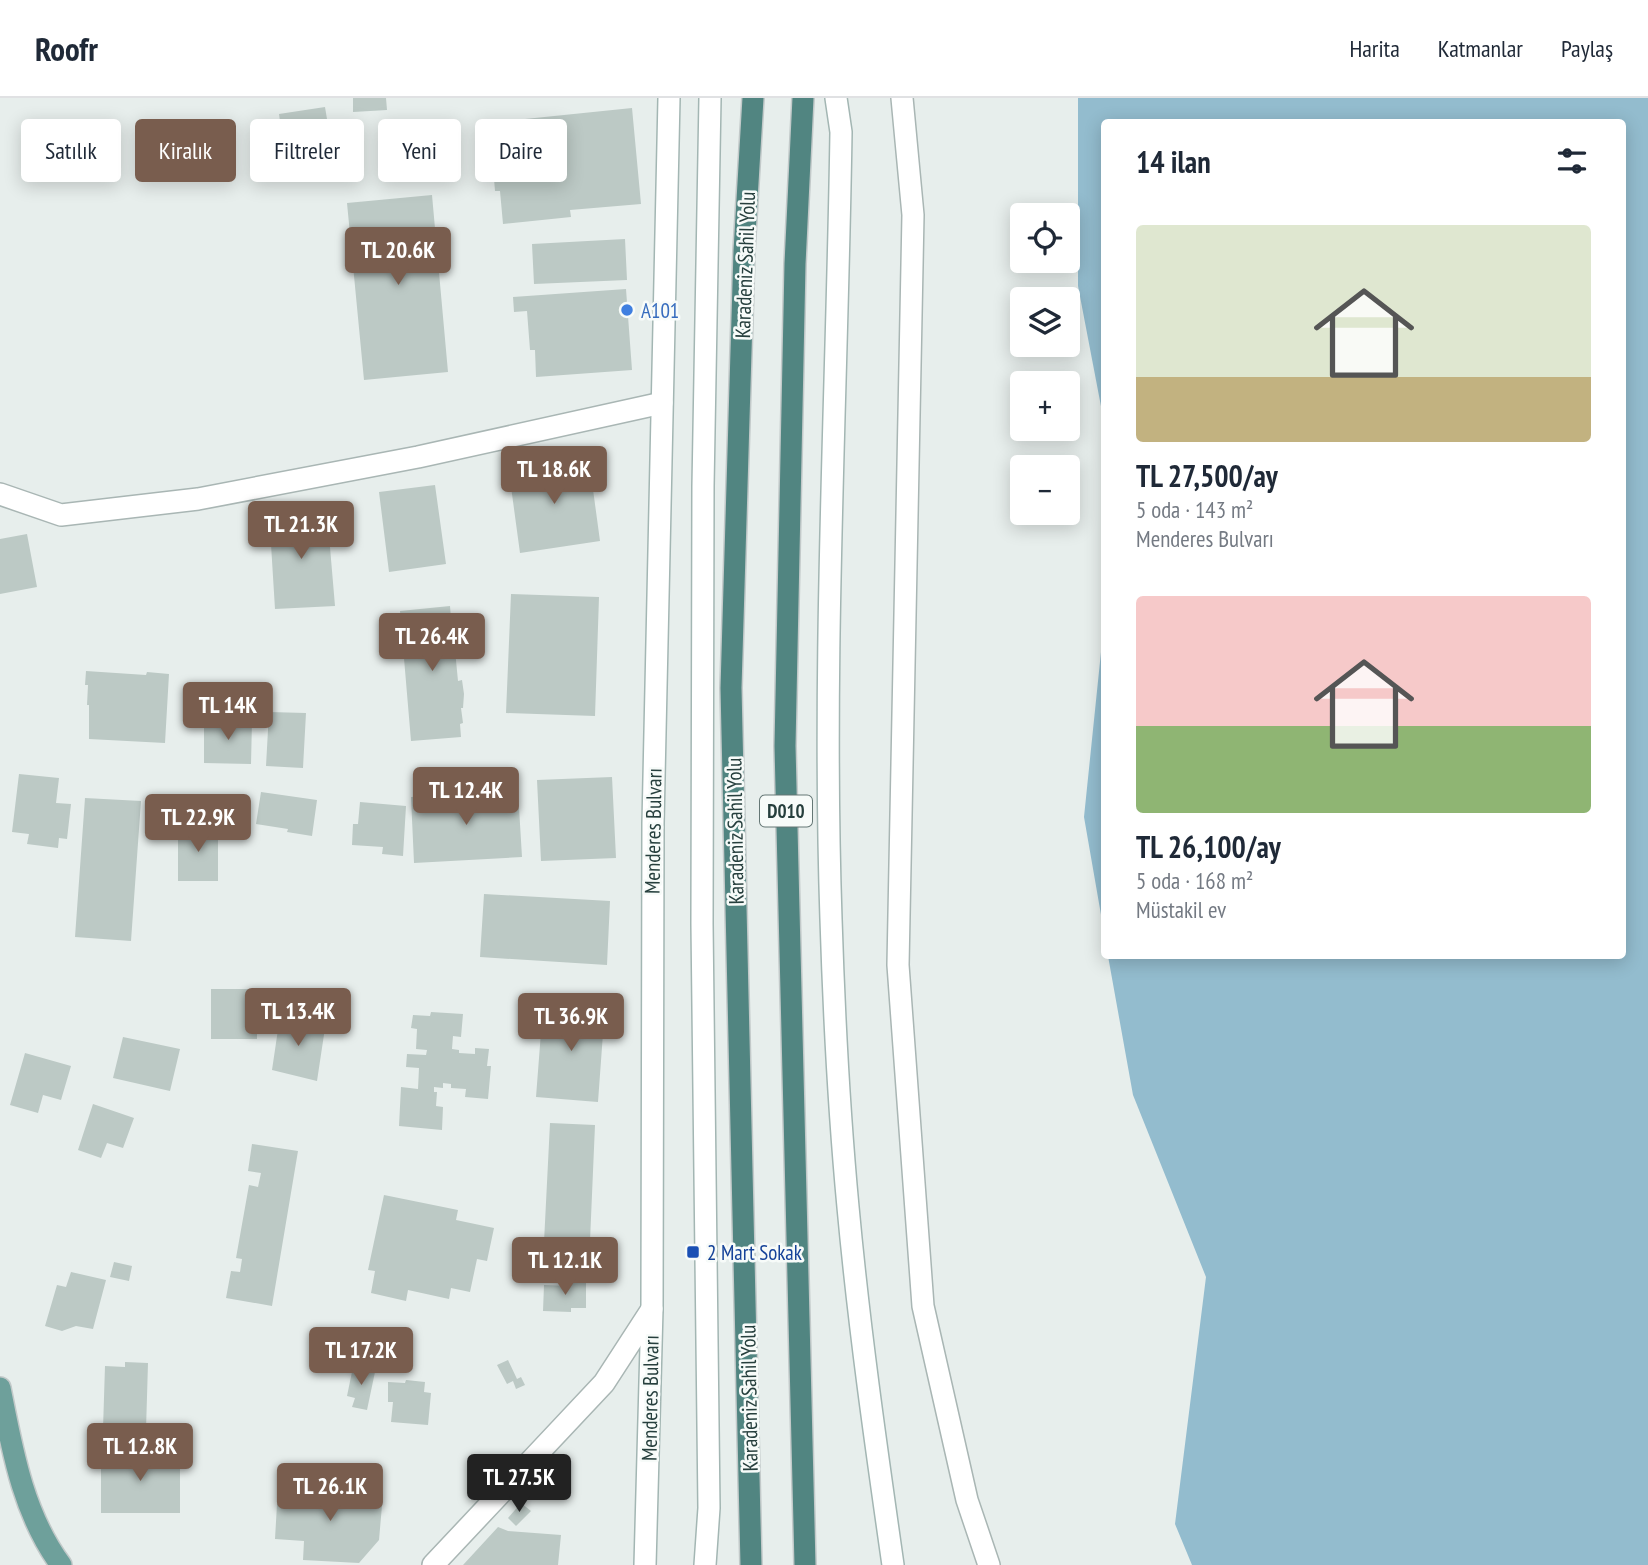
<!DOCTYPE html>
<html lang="tr">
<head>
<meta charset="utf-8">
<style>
  :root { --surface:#fff; --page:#f2f2f3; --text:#1f2937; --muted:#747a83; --line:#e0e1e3; --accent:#795d4e }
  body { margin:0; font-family:"PT Sans Narrow",sans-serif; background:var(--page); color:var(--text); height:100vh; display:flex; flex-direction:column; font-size:26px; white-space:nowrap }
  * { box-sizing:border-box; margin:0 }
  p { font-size:23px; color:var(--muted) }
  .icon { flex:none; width:38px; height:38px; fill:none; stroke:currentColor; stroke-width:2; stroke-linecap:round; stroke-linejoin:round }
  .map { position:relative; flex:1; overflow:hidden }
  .panel { position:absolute; left:1101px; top:21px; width:525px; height:840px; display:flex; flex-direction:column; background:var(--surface); border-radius:7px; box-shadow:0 4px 18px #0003 }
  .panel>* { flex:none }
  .banner { position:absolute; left:21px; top:21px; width:665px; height:63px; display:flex; gap:14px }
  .buttons { position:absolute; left:1010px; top:105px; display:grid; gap:14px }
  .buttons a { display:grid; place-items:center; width:70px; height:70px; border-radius:7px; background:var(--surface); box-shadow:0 4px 18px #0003; font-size:35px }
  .price { position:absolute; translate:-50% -60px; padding:0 16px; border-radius:7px; background:var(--accent); color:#fff; font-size:23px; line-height:46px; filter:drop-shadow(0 2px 4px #0008) }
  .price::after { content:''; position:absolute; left:50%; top:42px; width:21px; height:16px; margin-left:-10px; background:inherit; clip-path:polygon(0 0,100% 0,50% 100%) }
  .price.active { background:#222; color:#fff }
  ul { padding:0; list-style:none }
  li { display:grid; align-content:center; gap:14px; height:371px; padding:0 35px }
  li span { display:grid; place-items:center; height:217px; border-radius:7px; color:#555 }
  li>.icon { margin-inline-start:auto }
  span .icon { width:126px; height:126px; fill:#fffc; stroke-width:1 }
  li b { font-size:30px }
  h2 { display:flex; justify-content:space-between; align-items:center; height:84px; padding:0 35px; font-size:30px }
  .pill { padding:0 24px; border-radius:7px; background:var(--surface); box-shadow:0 4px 18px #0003; font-size:24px; line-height:63px }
  .pill.active { background:var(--accent); color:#fff }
  header { display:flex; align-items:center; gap:42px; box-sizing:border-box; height:98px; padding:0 35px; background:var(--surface); border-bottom:2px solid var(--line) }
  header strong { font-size:33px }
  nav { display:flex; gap:38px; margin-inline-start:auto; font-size:24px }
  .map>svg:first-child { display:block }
  .water { fill:#93bcce }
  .building { fill:#bcc9c5 }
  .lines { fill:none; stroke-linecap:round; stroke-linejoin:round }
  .minor-casing { stroke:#a9b6b4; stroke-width:24 }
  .tertiary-casing { stroke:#a9b6b4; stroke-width:24 }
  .secondary-casing { stroke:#a3b6b3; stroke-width:24 }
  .primary-casing { stroke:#c2c9c9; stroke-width:24 }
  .trunk-casing { stroke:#c2c9c9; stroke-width:24 }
  .minor { stroke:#fff; stroke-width:21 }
  .tertiary { stroke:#fff; stroke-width:21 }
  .secondary { stroke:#fff; stroke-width:21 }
  .primary { stroke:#6ea09b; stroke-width:21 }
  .trunk { stroke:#518581; stroke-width:21 }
  .shop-dot { fill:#3f7fe0; stroke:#f7fbf9; stroke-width:2.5 }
  .transit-dot { fill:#1a4fb4; stroke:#f7fbf9; stroke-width:2.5 }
  .labels { text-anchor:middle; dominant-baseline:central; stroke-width:5; stroke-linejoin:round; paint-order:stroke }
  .shield { fill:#f7fbf9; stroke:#657775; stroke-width:2 }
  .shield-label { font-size:19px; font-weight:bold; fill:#263f3d }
  .street-label { font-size:21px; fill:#263f3d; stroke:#f7fbf9 }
  .shop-label { font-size:21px; fill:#366cbe; stroke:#f7fbf9; text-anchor:start }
  .transit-label { font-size:21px; fill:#164399; stroke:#f7fbf9; text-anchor:start }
</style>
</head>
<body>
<header>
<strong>Roofr</strong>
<nav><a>Harita</a><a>Katmanlar</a><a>Paylaş</a></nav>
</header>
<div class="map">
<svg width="1648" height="1467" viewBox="0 0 1648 1467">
  <rect width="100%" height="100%" fill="#e7eeec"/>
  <path class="water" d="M1078,0H1648V1467H1192L1175,1426L1206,1179L1133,997L1108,858H1622V24H1104V324L1078,188Z
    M1104,525V834L1084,719Z"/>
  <path class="building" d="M353,0H386L387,12L353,14Z
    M325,9L331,45L284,52L279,16Z
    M632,10L641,106L570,112L571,119L503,126L500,93H495L492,57L500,56L496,24Z
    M432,97L448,274L364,282L347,105Z
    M625,141L627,182L534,186L532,146Z
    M626,191L632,272L536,279L535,252H530L527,213L514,214L513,199Z
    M589,362L600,443L520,455L509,374Z
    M435,387L446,466L389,474L379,394Z
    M287,411L300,420L327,414L335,508L275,511L269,414Z
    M27,436L37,489L0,496V441Z
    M511,496L599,499L595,618L506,615Z
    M450,508L451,521H457L460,551L455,552L458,583L462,582L464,596L463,610H461L463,625L460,626L461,639L411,643L400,513Z
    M86,573L146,577L147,574L169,576L165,645L89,641V607H87L88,587H85Z
    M269,614L306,615L303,670L266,668Z
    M204,622L252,623L251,666L204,665Z
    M19,676L59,680L56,705L71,706L67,741L59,740L58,750L27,746L29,736L12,734Z
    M612,679L616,760L541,763L537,682Z
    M518,693L522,759L414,765L411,699Z
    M261,694L317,702L312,738L287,734L288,731L256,726Z
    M85,700L141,703L131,843L75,839Z
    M360,704L406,708L403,758L382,756L383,749L352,747L353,726H358Z
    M178,730H218V783H178Z
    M484,796L610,803L607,867L480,859Z
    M211,891H257V941H211Z
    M549,904L605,908L598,1004L536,999L541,934H547Z
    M431,914L463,916L461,939L453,938L452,951L459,952V955L475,956V950L489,951L487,968H491L488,1001L465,999L466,991L451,990V986L443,985V990L434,989V994H437L436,1008L443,1009L442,1032L399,1028L401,989L418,991L419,970L406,969L407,956L426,957L427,952L416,951L417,931L411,930L413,917L430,918Z
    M280,918L311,923L310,927L325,930L317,983L272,972Z
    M123,939L180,951L170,993L113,980Z
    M25,955L71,968L61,1002L43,997L38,1015L10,1007Z
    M93,1006L134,1020L123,1050L107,1045L101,1060L78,1052Z
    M550,1025L595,1027L589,1166L543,1164Z
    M252,1046L298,1053L272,1208L226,1200L231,1173L240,1174L242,1161L236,1160L249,1087L258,1089L261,1075L248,1073Z
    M384,1097L458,1112L456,1122L494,1130L487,1163L477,1161L470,1194L451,1190L449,1201L408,1192L406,1203L371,1195L375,1173L368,1172Z
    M114,1164L132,1168L129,1183L110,1179Z
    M71,1174L106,1182L93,1231L76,1228L62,1233L45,1228L57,1187L66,1189Z
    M571,1184L586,1185V1210H571V1214L543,1213L544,1187L571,1188Z
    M508,1262L517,1281L521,1279L525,1287L516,1291L513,1283L507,1286L497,1267Z
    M125,1264L148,1265L146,1332L103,1331L105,1268L125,1269Z
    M353,1269L375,1274L367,1312L352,1309L355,1300L347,1298Z
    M406,1282L425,1284L424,1294L431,1295L428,1327L391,1324L393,1304H388V1284L405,1285Z
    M101,1355H180V1415H101Z
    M278,1389L383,1396L379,1442L359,1465L303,1462L304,1443L275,1441Z
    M521,1405L531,1413L516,1428L508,1420Z
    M498,1429L508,1433L561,1437L558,1467H463Z"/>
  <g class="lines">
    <defs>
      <path id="minor" d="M0,396L61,417L198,401L418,359L662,305"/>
      <path id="tertiary" d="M902,0L913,117L898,867L923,1208L967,1402L989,1467
        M433,1467L604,1285L652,1211"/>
      <path id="secondary" d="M836,0L841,34C837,296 822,558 831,821C834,917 839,1013 848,1109C859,1229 876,1348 893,1467
        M645,1467L652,1211L653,725L669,0
        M705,1467L709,1410L702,826L703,388L710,0"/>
      <path id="primary" d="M0,1290C12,1351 23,1416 61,1467"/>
      <path id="trunk" d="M803,0L795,166L785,648L805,1467
        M751,1467L731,590L744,153L753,0"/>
    </defs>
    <use href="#minor" class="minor-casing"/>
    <use href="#tertiary" class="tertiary-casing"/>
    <use href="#secondary" class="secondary-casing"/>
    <use href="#primary" class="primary-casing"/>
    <use href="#trunk" class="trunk-casing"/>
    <use href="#minor" class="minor"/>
    <use href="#tertiary" class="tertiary"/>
    <use href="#secondary" class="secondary"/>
    <use href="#primary" class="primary"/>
    <use href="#trunk" class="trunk"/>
  </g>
  <circle class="shop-dot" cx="627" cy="212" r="7"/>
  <rect class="transit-dot" x="686" y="1147" width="14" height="14" rx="3.5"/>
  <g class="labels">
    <rect class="shield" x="760" y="697.5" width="52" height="31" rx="5"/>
    <g class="shield-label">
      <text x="786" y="713">D010</text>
    </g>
    <g class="street-label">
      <text transform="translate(745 167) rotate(-88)">Karadeniz Sahil Yolu</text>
      <text transform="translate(653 733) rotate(-89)">Menderes Bulvarı</text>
      <text transform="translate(735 733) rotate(-91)">Karadeniz Sahil Yolu</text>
      <text transform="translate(650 1300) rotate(-89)">Menderes Bulvarı</text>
      <text transform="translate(749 1300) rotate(-91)">Karadeniz Sahil Yolu</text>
    </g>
    <g class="shop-label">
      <text x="641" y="212">A101</text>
    </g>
    <g class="transit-label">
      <text x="707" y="1154">2 Mart Sokak</text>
    </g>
  </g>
</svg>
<div class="buttons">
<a><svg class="icon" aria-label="locate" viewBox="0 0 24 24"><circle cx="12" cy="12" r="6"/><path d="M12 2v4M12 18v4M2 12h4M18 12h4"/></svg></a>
<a><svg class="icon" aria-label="layers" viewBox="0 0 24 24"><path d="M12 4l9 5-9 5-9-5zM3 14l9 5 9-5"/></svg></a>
<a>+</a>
<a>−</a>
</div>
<b class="price" style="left:398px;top:189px">TL 20.6K</b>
<b class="price" style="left:554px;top:408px">TL 18.6K</b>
<b class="price" style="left:301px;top:463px">TL 21.3K</b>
<b class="price" style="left:432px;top:575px">TL 26.4K</b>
<b class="price" style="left:228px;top:644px">TL 14K</b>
<b class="price" style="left:466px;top:729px">TL 12.4K</b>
<b class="price" style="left:198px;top:756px">TL 22.9K</b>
<b class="price" style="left:298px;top:950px">TL 13.4K</b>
<b class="price" style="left:571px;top:955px">TL 36.9K</b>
<b class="price" style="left:565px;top:1199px">TL 12.1K</b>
<b class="price" style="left:361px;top:1289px">TL 17.2K</b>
<b class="price" style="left:140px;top:1385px">TL 12.8K</b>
<b class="price active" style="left:519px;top:1416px">TL 27.5K</b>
<b class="price" style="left:330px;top:1425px">TL 26.1K</b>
<div class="banner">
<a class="pill">Satılık</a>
<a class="pill active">Kiralık</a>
<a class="pill">Filtreler</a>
<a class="pill">Yeni</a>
<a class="pill">Daire</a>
</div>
<section class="panel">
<h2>14 ilan<svg class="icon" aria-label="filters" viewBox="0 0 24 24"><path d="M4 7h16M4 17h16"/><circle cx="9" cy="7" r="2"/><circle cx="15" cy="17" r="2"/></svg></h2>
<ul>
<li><span style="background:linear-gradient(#dfe7d0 70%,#c2b280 0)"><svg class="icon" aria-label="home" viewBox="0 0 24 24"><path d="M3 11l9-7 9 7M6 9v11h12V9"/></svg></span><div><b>TL 27,500/ay</b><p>5 oda · 143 m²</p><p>Menderes Bulvarı</p></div></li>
<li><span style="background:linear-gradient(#f6c9c9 60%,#8fb573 0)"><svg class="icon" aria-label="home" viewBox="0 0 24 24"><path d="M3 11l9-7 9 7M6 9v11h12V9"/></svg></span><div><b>TL 26,100/ay</b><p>5 oda · 168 m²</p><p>Müstakil ev</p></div></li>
</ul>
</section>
</div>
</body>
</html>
